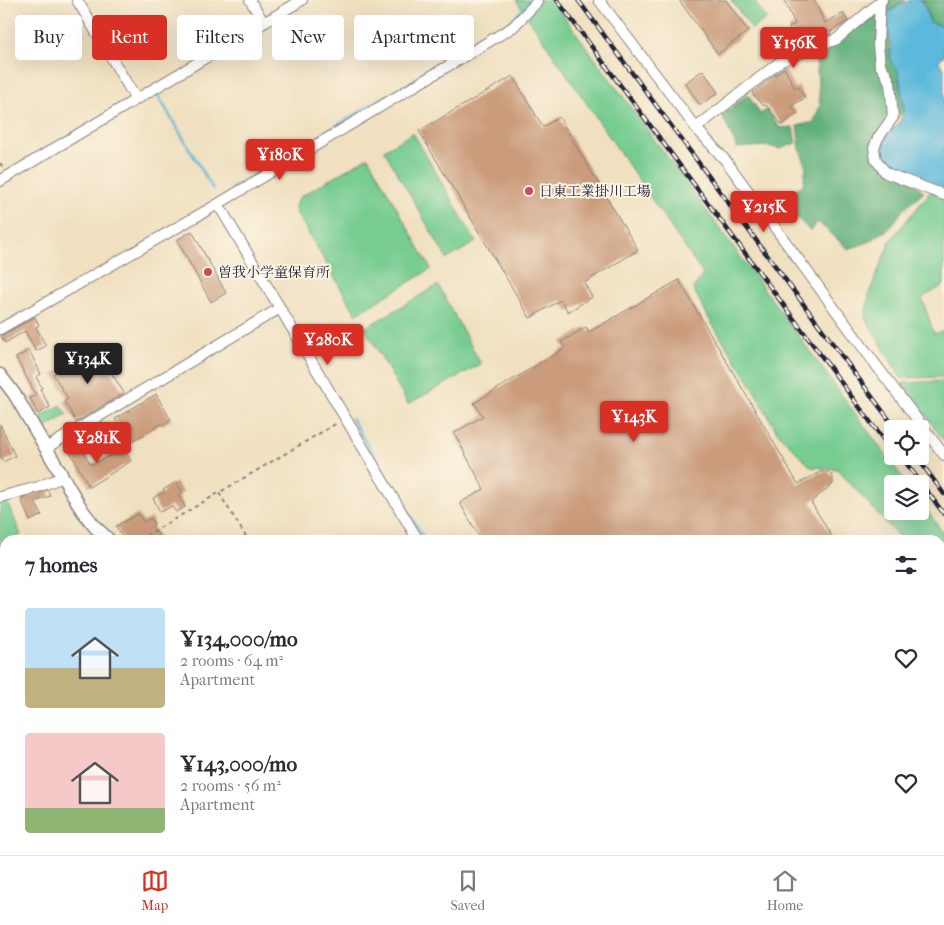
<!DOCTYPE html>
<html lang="en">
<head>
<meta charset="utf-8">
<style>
  :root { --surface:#fff; --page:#f2f2f3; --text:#2b2b33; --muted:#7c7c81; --line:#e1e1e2; --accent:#d93025 }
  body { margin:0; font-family:"IM FELL French Canon","Noto Serif JP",serif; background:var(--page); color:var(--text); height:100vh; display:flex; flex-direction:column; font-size:19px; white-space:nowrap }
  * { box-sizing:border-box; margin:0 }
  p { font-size:16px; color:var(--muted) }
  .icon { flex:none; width:28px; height:28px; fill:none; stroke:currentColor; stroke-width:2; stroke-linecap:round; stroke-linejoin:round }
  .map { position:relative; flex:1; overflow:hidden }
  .sheet { position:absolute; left:0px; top:535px; width:945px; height:320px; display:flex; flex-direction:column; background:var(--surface); border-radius:15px 15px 0 0; box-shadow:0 5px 20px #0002 }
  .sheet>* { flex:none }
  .top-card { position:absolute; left:15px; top:15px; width:500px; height:45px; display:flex; gap:10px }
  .fabs { position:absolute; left:884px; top:420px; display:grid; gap:10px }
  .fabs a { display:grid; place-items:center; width:45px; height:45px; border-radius:5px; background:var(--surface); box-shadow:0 5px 20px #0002; font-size:25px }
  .price { position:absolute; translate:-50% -42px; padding:0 11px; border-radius:5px; background:var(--accent); color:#fff; font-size:16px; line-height:32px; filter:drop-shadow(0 1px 2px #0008) }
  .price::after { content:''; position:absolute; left:50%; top:30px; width:15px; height:11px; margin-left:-8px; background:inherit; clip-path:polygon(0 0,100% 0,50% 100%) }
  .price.active { background:#222; color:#fff }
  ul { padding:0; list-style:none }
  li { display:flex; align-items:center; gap:15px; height:125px; padding:0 25px }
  li span { display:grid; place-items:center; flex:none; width:140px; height:100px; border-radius:5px; color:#555 }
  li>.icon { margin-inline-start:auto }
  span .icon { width:60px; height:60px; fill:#fffc; stroke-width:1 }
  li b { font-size:21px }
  h2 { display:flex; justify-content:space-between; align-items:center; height:60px; padding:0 25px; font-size:21px }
  .chip { padding:0 18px; border-radius:5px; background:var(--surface); box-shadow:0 5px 20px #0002; font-size:18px; line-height:45px }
  .chip.active { background:var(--accent); color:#fff }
  .menu { display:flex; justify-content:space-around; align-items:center; height:70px; border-top:1px solid var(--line); background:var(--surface); font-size:14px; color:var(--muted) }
  .menu a { display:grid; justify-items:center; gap:2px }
  .menu .active { color:var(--accent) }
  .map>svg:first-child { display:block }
  .green { fill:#76cc91; stroke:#4c7766 }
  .forest { fill:#60b07b; stroke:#41695b }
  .water { fill:#5db9db; stroke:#406e8b }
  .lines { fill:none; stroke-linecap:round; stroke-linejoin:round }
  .stream { stroke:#5db9db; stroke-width:2.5 }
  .building { fill:#ca9c7b }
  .minor-casing { stroke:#89817e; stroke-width:12 }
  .tertiary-casing { stroke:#89817e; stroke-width:15 }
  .secondary-casing { stroke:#89817e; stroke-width:18 }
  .path { stroke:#89817e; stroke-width:2; stroke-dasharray:4 4; stroke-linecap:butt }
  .minor { stroke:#fff; stroke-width:10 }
  .tertiary { stroke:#fff; stroke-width:12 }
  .secondary { stroke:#fff; stroke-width:15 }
  .rail-casing { stroke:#22223b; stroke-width:4.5 }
  .rail { stroke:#fcf5e5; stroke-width:2.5; stroke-dasharray:8; stroke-linecap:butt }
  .poi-dot { fill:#d1495b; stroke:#fcf5e5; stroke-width:2 }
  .labels { text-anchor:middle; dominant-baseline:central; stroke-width:4; stroke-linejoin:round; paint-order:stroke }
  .poi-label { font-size:14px; fill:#22223b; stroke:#fcf5e5; text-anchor:start }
</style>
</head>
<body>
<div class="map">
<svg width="944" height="855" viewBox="0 0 944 855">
  <rect width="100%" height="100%" fill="#fcf5e5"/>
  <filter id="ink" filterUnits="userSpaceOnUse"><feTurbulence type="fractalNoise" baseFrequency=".02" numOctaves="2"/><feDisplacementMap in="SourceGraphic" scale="10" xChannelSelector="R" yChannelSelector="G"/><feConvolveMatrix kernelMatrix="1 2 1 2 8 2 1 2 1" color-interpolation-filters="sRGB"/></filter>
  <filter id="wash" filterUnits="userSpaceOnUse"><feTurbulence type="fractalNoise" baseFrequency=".0096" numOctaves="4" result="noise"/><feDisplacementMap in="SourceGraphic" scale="20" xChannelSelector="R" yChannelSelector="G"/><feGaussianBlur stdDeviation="1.12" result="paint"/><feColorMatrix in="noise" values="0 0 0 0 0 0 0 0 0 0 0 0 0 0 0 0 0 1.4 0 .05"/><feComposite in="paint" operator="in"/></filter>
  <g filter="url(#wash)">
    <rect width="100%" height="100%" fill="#f0e0c0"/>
    <path class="green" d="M516,0H552L907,484H892V511H920V501L944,534V538L939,540H902L837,469L811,467L777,432L752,386L711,322L693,289L703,274Z
      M731,0H753L767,18L752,29Z
      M413,133L476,242L447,259L384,150Z
      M368,157L431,269L356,314L296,212L295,206L300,197Z
      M931,191L944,197V285L922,298L934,334L944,330V377L901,378L865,317L870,291L890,241Z
      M438,285L481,364L408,404L365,328Z
      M944,381V441L903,383Z
      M61,405L67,414L43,430L36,419Z
      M6,499L21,535L12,540H5V544L0,547V501Z
      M0,591L5,596V720L0,715Z
      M944,700V776L940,781V701Z
      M111,850H267L277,855H117Z
      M746,850H830L821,855H740Z"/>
    <path class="forest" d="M884,0H906L888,12L886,23L892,62L898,70L903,111C891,127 879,135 881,155L924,192L903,210L889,229L866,243L848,249L818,222L810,231L777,198L803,185L806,166L800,149L797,126L814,122L820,105L816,59L812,52Z
      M917,0H944V27L930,22L925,3Z
      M748,94L760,114L767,110L780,128L793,127L796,143L780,149L768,146L737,148L722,115Z"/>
    <path class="water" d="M910,0H922L930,22L944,27V56L940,58L939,63L944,68V192C929,186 891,176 883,163C879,155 882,143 883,135L899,124L902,116L904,108L898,70L892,64L890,56L892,47L886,23L888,12Z"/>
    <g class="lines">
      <path class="stream" d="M156,92L213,189
        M232,188L508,24L532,0
        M351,418L425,540
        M940,721L944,719
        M559,855L561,850
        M757,855L764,850"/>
    </g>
    <g id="blocks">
      <path class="building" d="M679,0H726L748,31L718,54Z
        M784,0H814L825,23L843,13L848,21L830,32L831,34L798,47L789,27L795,24Z
        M784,68L795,88L798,86L805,98L791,106L797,113L782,125L766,105L764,106L752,93Z
        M703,70L718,93L700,105L685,83Z
        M513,76L543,127L559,117L638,250L584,283L592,297L568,312L561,300L530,318L419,131Z
        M192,231L226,293L211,302L177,240Z
        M679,280L798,484L820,472L828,471L833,477V484L811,502L834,540H481L460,503L484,489L454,433L483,416L474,403L565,348L561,342L586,327L589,332Z
        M35,317L39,325L36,327L46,346L36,351L25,331L5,343L1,336Z
        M29,350L41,374L36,377L42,388L40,389L50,407L38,414L30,398L36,395L16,358Z
        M97,350L124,393L76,422L64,401L68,399L53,374Z
        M156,394L171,420L162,425L161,424L129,443L115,419Z
        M0,424L15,456L3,462L0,456Z
        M79,442L91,465L113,454L114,456L125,450L131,461L89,487L68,448Z
        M176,482L183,493L178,495L185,507L176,512L172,506L160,512L153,498L164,492L163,490Z
        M48,490L50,496L35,502L42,515L30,521L21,499Z
        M138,514L143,522L151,518L154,525L152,526L159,536L157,537L158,540H124L116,526Z"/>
    </g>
  </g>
  <g filter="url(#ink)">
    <use href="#blocks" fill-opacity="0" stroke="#89817e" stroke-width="1"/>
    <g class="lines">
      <defs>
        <path id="minor" d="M77,0L136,99
          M250,0L264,23
          M599,0L696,128L726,161L873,361L944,455
          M880,2L878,45L880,65L886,74L890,83L893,117L878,138L874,148L876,160L886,173L944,195
          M696,128L781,61L837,39L882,0
          M0,181L302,0
          M218,204L418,540
          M0,329L218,204L513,27L537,2
          M46,448L280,308
          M0,497L38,487L63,477
          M940,554L944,552
          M940,615L944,624
          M940,644L944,642
          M0,718L5,725
          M940,783L944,779
          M105,850L110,855
          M348,850L351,855
          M435,855L443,850
          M641,855L647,850
          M821,855L830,850"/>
        <path id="tertiary" d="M0,375L15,395L82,510L95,527L109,540
          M656,850L664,855"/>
        <path id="secondary" d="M940,596L944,594
          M940,608L944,607
          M474,855L483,850
          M502,855L510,850"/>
      </defs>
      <use href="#minor" class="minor-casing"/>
      <use href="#tertiary" class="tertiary-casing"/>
      <use href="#secondary" class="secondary-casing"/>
      <path class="path" d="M0,163L3,168
        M219,493L248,540
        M139,540L337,423
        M0,591L5,596
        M940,800L944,805
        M245,850L254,855
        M554,855L556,850"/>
      <use href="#minor" class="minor"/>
      <use href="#tertiary" class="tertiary"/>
      <use href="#secondary" class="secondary"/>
      <defs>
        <path id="rail" d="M557,0L892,451
          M578,0L896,429
          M901,456L944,514
          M916,456L944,494"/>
      </defs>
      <use href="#rail" class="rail-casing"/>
      <use href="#rail" class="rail"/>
    </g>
  </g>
  <g class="poi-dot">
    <circle cx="529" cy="191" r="5"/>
    <circle cx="208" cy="272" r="5"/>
  </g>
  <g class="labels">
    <g class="poi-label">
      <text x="539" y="191">日東工業掛川工場</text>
      <text x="218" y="272">曽我小学童保育所</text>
    </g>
  </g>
</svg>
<div class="fabs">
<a><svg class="icon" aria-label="locate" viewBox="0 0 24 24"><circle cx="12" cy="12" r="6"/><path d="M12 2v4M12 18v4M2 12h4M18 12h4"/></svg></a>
<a><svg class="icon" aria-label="layers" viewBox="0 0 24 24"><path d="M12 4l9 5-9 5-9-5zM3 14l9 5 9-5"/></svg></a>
</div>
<b class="price" style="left:794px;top:69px">¥156K</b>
<b class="price" style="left:280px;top:181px">¥180K</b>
<b class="price" style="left:764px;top:233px">¥215K</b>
<b class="price" style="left:328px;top:366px">¥280K</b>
<b class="price active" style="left:88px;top:385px">¥134K</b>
<b class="price" style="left:634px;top:443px">¥143K</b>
<b class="price" style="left:97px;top:464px">¥281K</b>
<div class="top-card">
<a class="chip">Buy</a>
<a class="chip active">Rent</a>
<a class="chip">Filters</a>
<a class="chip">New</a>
<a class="chip">Apartment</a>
</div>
<section class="sheet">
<h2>7 homes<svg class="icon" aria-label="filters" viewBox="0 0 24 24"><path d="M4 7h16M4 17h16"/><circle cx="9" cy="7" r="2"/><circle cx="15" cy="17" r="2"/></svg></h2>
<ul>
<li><span style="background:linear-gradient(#bfe0f5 60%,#c2b280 0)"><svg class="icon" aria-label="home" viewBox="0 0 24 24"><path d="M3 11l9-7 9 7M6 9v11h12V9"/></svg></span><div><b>¥134,000/mo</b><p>2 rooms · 64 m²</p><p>Apartment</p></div><svg class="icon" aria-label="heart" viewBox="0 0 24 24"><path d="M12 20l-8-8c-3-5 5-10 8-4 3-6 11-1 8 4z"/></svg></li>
<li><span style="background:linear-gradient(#f6c9c9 75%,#8fb573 0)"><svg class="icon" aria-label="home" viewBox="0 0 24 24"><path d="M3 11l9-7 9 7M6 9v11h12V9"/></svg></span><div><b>¥143,000/mo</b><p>2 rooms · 56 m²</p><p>Apartment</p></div><svg class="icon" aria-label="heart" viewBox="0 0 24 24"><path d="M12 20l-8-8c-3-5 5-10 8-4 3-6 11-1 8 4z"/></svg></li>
</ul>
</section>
</div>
<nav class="menu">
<a class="active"><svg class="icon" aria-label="map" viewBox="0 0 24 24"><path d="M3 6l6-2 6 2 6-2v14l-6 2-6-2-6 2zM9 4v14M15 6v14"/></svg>Map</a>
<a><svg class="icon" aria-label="saved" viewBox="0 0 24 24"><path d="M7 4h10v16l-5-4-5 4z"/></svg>Saved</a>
<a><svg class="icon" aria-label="home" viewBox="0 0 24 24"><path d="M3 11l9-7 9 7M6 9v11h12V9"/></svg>Home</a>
</nav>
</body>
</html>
